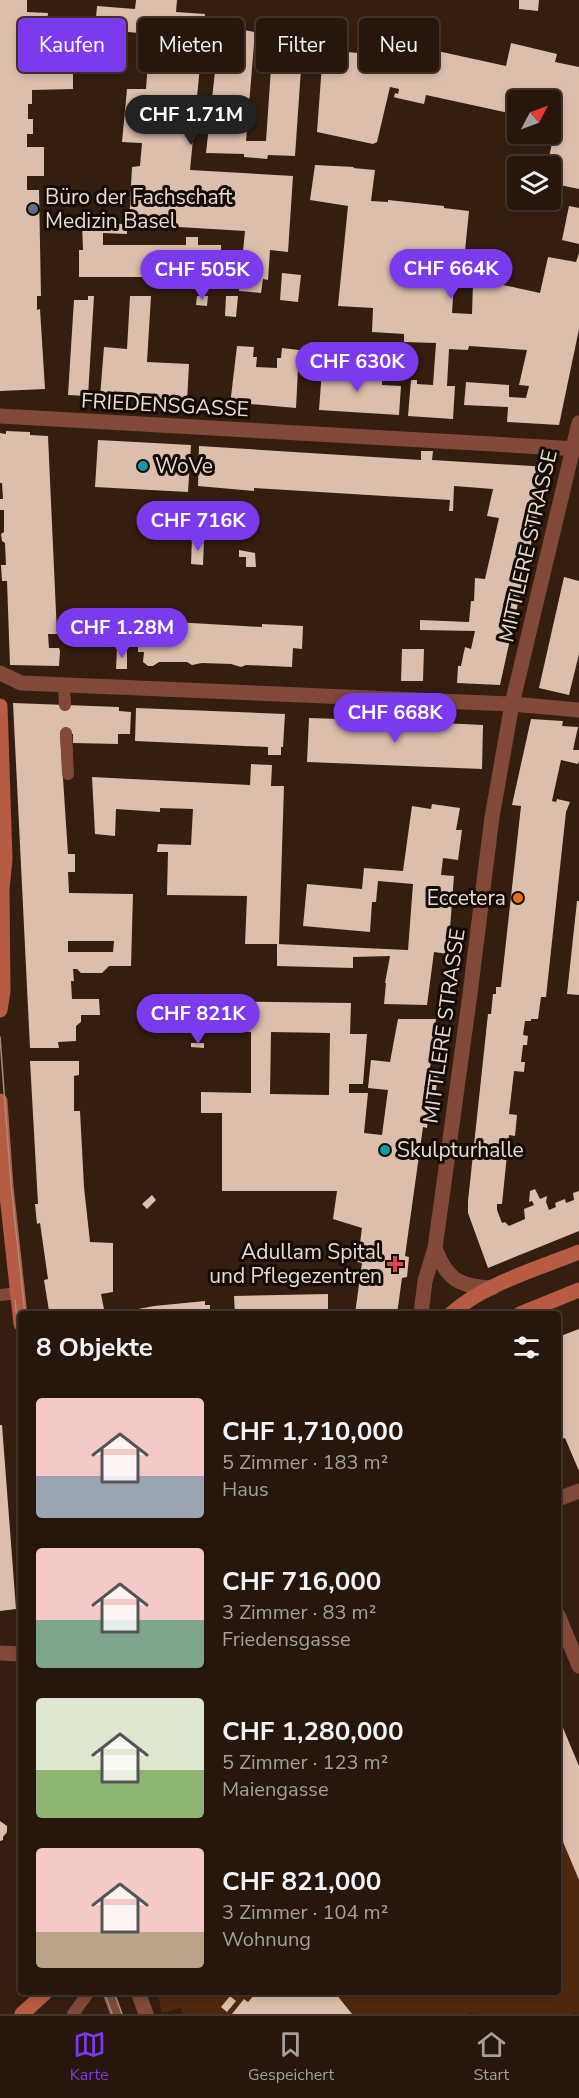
<!DOCTYPE html>
<html lang="de">
<head>
<meta charset="utf-8">
<style>
  :root { --surface:#27160b; --page:#332319; --text:#f1f3f6; --muted:#a49f9d; --line:#43352c; --accent:#7c3aed }
  body { margin:0; font-family:"Nunito Sans",sans-serif; background:var(--page); color:var(--text); height:100vh; display:flex; flex-direction:column; font-size:22px; white-space:nowrap }
  * { box-sizing:border-box; margin:0 }
  p { font-size:20px; color:var(--muted) }
  .icon { flex:none; width:33px; height:33px; fill:none; stroke:currentColor; stroke-width:2; stroke-linecap:round; stroke-linejoin:round }
  .map { position:relative; flex:1; overflow:hidden }
  .sheet { position:absolute; left:18px; top:1311px; width:543px; height:684px; display:flex; flex-direction:column; background:var(--surface); border-radius:6px; box-shadow:0 3px 9px #0003,0 0 0 2px var(--line) }
  .sheet>* { flex:none }
  .guide { position:absolute; left:18px; top:18px; width:543px; height:54px; display:flex; gap:12px }
  .needle { width:39px; rotate:49deg }
  .tools { position:absolute; left:507px; top:90px; display:grid; gap:12px }
  .tools a { display:grid; place-items:center; width:54px; height:54px; border-radius:6px; background:var(--surface); box-shadow:0 3px 9px #0003,0 0 0 2px var(--line); font-size:30px }
  .price { position:absolute; translate:-50% -51px; padding:0 14px; border-radius:21px; background:var(--accent); color:#fff; font-size:20px; line-height:39px; filter:drop-shadow(0 2px 3px #0008) }
  .price::after { content:''; position:absolute; left:50%; top:36px; width:18px; height:14px; margin-left:-9px; background:inherit; clip-path:polygon(0 0,100% 0,50% 100%) }
  .price.current { background:#222; color:#fff }
  ul { padding:0; list-style:none }
  li { display:flex; align-items:center; gap:18px; height:150px; padding:0 18px }
  li span { display:grid; place-items:center; flex:none; width:168px; height:120px; border-radius:6px; color:#555 }
  li>.icon { margin-inline-start:auto }
  span .icon { width:72px; height:72px; fill:#fffc; stroke-width:1 }
  li b { font-size:26px }
  h2 { display:flex; justify-content:space-between; align-items:center; height:72px; padding:0 18px; font-size:26px }
  .tag { padding:0 21px; border-radius:6px; background:var(--surface); box-shadow:0 3px 9px #0003,0 0 0 2px var(--line); font-size:21px; line-height:54px }
  .tag.current { background:var(--accent); color:#fff }
  .dock { display:flex; justify-content:space-around; align-items:center; height:84px; border-top:2px solid var(--line); background:var(--surface); font-size:16px; color:var(--muted) }
  .dock a { display:grid; justify-items:center; gap:3px }
  .dock .current { color:var(--accent) }
  .map>svg:first-child { display:block }
  .green { fill:#4f290d }
  .building { fill:#dbbeab; fill-rule:evenodd }
  .lines { fill:none; stroke-linecap:round; stroke-linejoin:round }
  .lane { stroke:#824939; stroke-width:12 }
  .street { stroke:#824939; stroke-width:15 }
  .secondary { stroke:#b75c42; stroke-width:15 }
  .tram { stroke:#a18f83; stroke-width:1.5 }
  .service-dot { fill:#5c6f8a; stroke:#140b05; stroke-width:2 }
  .culture-dot { fill:#0f9aa8; stroke:#140b05; stroke-width:2 }
  .food-dot { fill:#e8710a; stroke:#140b05; stroke-width:2 }
  .health-dot { fill:#e0444e; stroke:#140b05; stroke-width:2 }
  .labels { text-anchor:middle; dominant-baseline:central; stroke-width:6; stroke-linejoin:round; paint-order:stroke }
  .poi-label { font-size:21px; fill:#eadbd1; stroke:#140b05; text-anchor:start }
  .street-label { font-size:21px; fill:#eadbd1; stroke:#140b05 }
</style>
</head>
<body>
<div class="map">
<svg width="579" height="2014" viewBox="0 0 579 2014">
  <rect width="100%" height="100%" fill="#341e0f"/>
  <path class="green" d="M558,1830L579,1880V2014L576,2012L573,2014H473L472,2012L469,2014H182L181,2008L162,2013L157,1992H558Z"/>
  <path class="building" d="M0,0H27V12L48,13L47,25L73,27V89L32,90V104H28V119H33V134H27V147H44V176H27V190H39L41,296H37V310L40,309L45,389L0,391Z
    M136,0H177L176,12L205,14L190,170L293,176L288,252L270,250L268,280L263,279L261,293L239,291L245,231L129,224L132,167L140,166L142,143L122,142L127,89H146L150,34L95,29L97,6L135,9Z
    M519,0H539L538,11L519,9Z
    M220,26L255,32L246,141H266L271,68L301,69L295,156L268,155L267,159L244,157V154L206,153Z
    M396,42L506,66L511,43L557,54L555,62L579,67V189L550,183V166H541L543,160L548,161L556,126H550V100H518V115L426,95L424,104L397,98L394,97L395,93L398,94L399,89L390,87L377,142L373,144L317,132L323,50L383,55L384,52L393,56Z
    M315,165L354,167L353,168L375,170L371,201L388,202V200L444,206V208L469,211L465,251L442,249L440,281H454L452,313L472,314L473,283L490,282L540,293L548,257L576,262L579,253V329L559,425L507,422L508,407L464,405L466,382L509,385V397L526,398L529,386L519,385L527,350L469,346L468,350L449,349L447,386H455L453,419L408,416L411,380H417V384L433,385L436,343L404,342V334L372,332L373,308L338,306L348,206L310,200Z
    M569,206L579,208V244L562,240Z
    M82,223L127,224V234L103,233V245H186V237H198V245H221L222,277H79V250H83Z
    M282,273L301,275L298,302L280,300Z
    M88,296H94L88,396L68,395L74,300H88Z
    M130,296H151L147,362L189,364L187,402L119,398L112,402L106,401L103,397H100L104,347L127,349Z
    M197,296H208L207,306L196,305Z
    M226,296H238L236,317L225,316Z
    M237,346L254,347L253,357H257L256,367L277,368V358H281L282,348L299,350L296,408L250,404V406L230,405Z
    M326,366H332L335,371L344,372L348,370L349,367L360,368L361,377L382,378V385L401,386L399,415L319,410L322,370Z
    M6,431L30,432V435L48,436L57,634H48L49,648H59L60,651L59,666L10,665L7,581H2L1,565H6L5,543L2,541L1,534L4,532V510H0V499H3L2,483H0V433L6,434Z
    M98,440L191,445L188,492L95,487Z
    M199,446L421,460V451H433L432,460L548,467L500,685L457,683L458,666H461L465,647L471,649L475,631L420,630V620L469,622L471,601H474L475,578L485,579L499,518L487,516L493,489L454,486L453,511H449L450,500L254,488V491L198,486Z
    M192,539H204L203,565L191,564Z
    M239,550L255,553L256,567H246V557H239Z
    M564,577L579,581V654L569,695L539,688Z
    M160,611L175,612L174,622L262,627V624L303,626L302,649L293,648L292,667L246,665L241,667L231,664L202,663L192,665L187,662H159L153,666H148L143,662L144,652H138V643L139,639L144,637L145,614L160,615Z
    M117,649H127V669H116Z
    M402,649H424L423,681H401Z
    M13,703L119,707V711L131,712L130,734H118V744L73,743V734L60,733L68,854H75V872H68L69,893L133,894L131,966H109L102,973H81L77,969H73L74,981H71L72,999H99L100,1015H81V1022L76,1026V1041L58,1042L59,1048H30ZM68,941H114L113,952H68Z
    M136,708L285,714L283,747H281V755H268V747L135,741Z
    M309,718L370,720L369,727L422,729V722L483,725L482,769L307,762Z
    M531,719L563,721L562,726L578,727L573,750H579V761L578,764L561,760L552,801L556,802L557,799L570,802L566,812L546,997H541L538,1019H531V1021H525L523,1035L528,1036L527,1045H523L521,1062H525L524,1072L514,1071L509,1114L517,1115L515,1136L509,1135L502,1204H497V1210L502,1223L505,1222L509,1226L525,1219L524,1209L534,1205L532,1201L529,1202L530,1191L535,1189L540,1199L547,1196L546,1202L549,1210L556,1207L555,1203L565,1199L566,1203L574,1200L573,1193L579,1191V1231L488,1268L468,1213V1201L488,1014H491L493,994H496V987H501L521,806L512,805Z
    M251,764L272,765L271,786H284L279,944H245L247,896L167,895L168,852H157L158,844L191,845L193,809L160,808V812L116,809L115,836L95,834L92,777L250,785Z
    M432,804L460,808L456,830H462L458,860L443,858L441,875L454,876L448,954L434,952L427,1005L384,1004L386,983H385L390,956L353,957V968L277,966V944L408,950L413,884L378,881L376,902H372L370,932L303,926L307,884L362,889L364,868L403,871L412,806L431,809Z
    M577,901H579V995L567,994Z
    M191,1001L351,1003L350,1034H367L363,1084H349V1093H368L364,1133L382,1135L388,1090L368,1088L371,1060L390,1062L398,1019H436L430,1068L439,1069L435,1097L431,1096L427,1128L423,1127L405,1256L409,1257L407,1277L402,1278L397,1314H355L362,1263L353,1261L355,1250L359,1251L362,1228L333,1219L337,1191H222V1113H201V1092L251,1093V1032L191,1030ZM271,1032L330,1033L329,1095L270,1094Z
    M191,1043H204V1048L191,1047Z
    M30,1061H79V1075L74,1076V1111H80L84,1187L90,1242L113,1243V1292L101,1294L105,1314H53V1311H49L44,1280L48,1279L40,1223L37,1224L35,1204H38Z
    M152,1195L156,1200L147,1209L142,1204Z
    M328,1294V1314H235L234,1296Z
    M205,1301V1305H210V1310H220V1314H112L154,1306Z
    M579,1329V1471L565,1438L561,1439L558,1432V1337Z
    M0,1425H2L16,1609L0,1611Z
    M558,1716L579,1766V1880L558,1830Z
    M0,1821L7,1826V1832L3,1837V1840L0,1841Z
    M253,1992H338L336,1994L352,2014H232L244,1999L248,2002L255,1994Z
    M230,1996L236,2001L227,2012L221,2007Z"/>
  <g class="lines">
    <path class="lane" d="M64,685L65,705
      M66,733L68,774
      M0,1295L18,1293
      M108,1992L116,2014
      M73,2014L89,1992"/>
    <path class="street" d="M0,416L579,449
      M0,673L21,683L512,704L579,710
      M435,1248C446,1279 460,1287 492,1288
      M421,1314L425,1281L435,1248L470,994L492,817L512,704L579,423
      M558,1499L579,1491
      M558,1615L579,1666
      M0,1653L21,1654
      M138,1992L146,2014"/>
    <path class="secondary" d="M0,706L5,859L2,889L3,991L0,1010
      M0,1101L6,1186L21,1324
      M451,1314C481,1285 540,1268 579,1252
      M520,1314L579,1290
      M22,2014L46,1992"/>
    <path class="tram" d="M0,1037L11,1185L25,1314
      M15,1300L21,1359
      M104,1992L112,2014
      M114,1992L122,2014"/>
  </g>
  <circle class="service-dot" cx="33" cy="209" r="6"/>
  <g class="culture-dot">
    <circle cx="143" cy="466" r="6"/>
    <circle cx="385" cy="1150" r="6"/>
  </g>
  <circle class="food-dot" cx="518" cy="898" r="6"/>
  <path class="health-dot" d="M392 1255h6v6h6v6h-6v6h-6v-6h-6v-6h6z"/>
  <g class="labels">
    <g class="poi-label">
      <text x="45" y="197">Büro der Fachschaft<tspan x="45" dy="24">Medizin Basel</tspan></text>
      <text x="155" y="466">WoVe</text>
      <text x="506" y="898" text-anchor="end">Eccetera</text>
      <text x="397" y="1150">Skulpturhalle</text>
      <text x="382" y="1252" text-anchor="end">Adullam Spital<tspan x="382" dy="24">und Pflegezentren</tspan></text>
    </g>
    <g class="street-label">
      <text transform="translate(165 405) rotate(3)">FRIEDENSGASSE</text>
      <text transform="translate(528 546) rotate(-77)">MITTLERE STRASSE</text>
      <text transform="translate(444 1026) rotate(-82)">MITTLERE STRASSE</text>
    </g>
  </g>
</svg>
<div class="tools">
<a><svg class="needle" viewBox="-14 -14 28 28"><path d="M0-13l5 13h-10z" fill="#e53935"/><path d="M0 13l5-13h-10z" fill="#a49f9d"/></svg></a>
<a><svg class="icon" aria-label="layers" viewBox="0 0 24 24"><path d="M12 4l9 5-9 5-9-5zM3 14l9 5 9-5"/></svg></a>
</div>
<b class="price current" style="left:191px;top:146px">CHF 1.71M</b>
<b class="price" style="left:451px;top:300px">CHF 664K</b>
<b class="price" style="left:202px;top:301px">CHF 505K</b>
<b class="price" style="left:357px;top:393px">CHF 630K</b>
<b class="price" style="left:198px;top:552px">CHF 716K</b>
<b class="price" style="left:122px;top:659px">CHF 1.28M</b>
<b class="price" style="left:395px;top:744px">CHF 668K</b>
<b class="price" style="left:198px;top:1045px">CHF 821K</b>
<div class="guide">
<a class="tag current">Kaufen</a>
<a class="tag">Mieten</a>
<a class="tag">Filter</a>
<a class="tag">Neu</a>
</div>
<section class="sheet">
<h2>8 Objekte<svg class="icon" aria-label="filters" viewBox="0 0 24 24"><path d="M4 7h16M4 17h16"/><circle cx="9" cy="7" r="2"/><circle cx="15" cy="17" r="2"/></svg></h2>
<ul>
<li><span style="background:linear-gradient(#f6c9c9 65%,#9aa5b1 0)"><svg class="icon" aria-label="home" viewBox="0 0 24 24"><path d="M3 11l9-7 9 7M6 9v11h12V9"/></svg></span><div><b>CHF 1,710,000</b><p>5 Zimmer · 183 m²</p><p>Haus</p></div></li>
<li><span style="background:linear-gradient(#f6c9c9 60%,#7fa58c 0)"><svg class="icon" aria-label="home" viewBox="0 0 24 24"><path d="M3 11l9-7 9 7M6 9v11h12V9"/></svg></span><div><b>CHF 716,000</b><p>3 Zimmer · 83 m²</p><p>Friedensgasse</p></div></li>
<li><span style="background:linear-gradient(#dfe7d0 60%,#8fb573 0)"><svg class="icon" aria-label="home" viewBox="0 0 24 24"><path d="M3 11l9-7 9 7M6 9v11h12V9"/></svg></span><div><b>CHF 1,280,000</b><p>5 Zimmer · 123 m²</p><p>Maiengasse</p></div></li>
<li><span style="background:linear-gradient(#f6c9c9 70%,#b9a48a 0)"><svg class="icon" aria-label="home" viewBox="0 0 24 24"><path d="M3 11l9-7 9 7M6 9v11h12V9"/></svg></span><div><b>CHF 821,000</b><p>3 Zimmer · 104 m²</p><p>Wohnung</p></div></li>
</ul>
</section>
</div>
<nav class="dock">
<a class="current"><svg class="icon" aria-label="map" viewBox="0 0 24 24"><path d="M3 6l6-2 6 2 6-2v14l-6 2-6-2-6 2zM9 4v14M15 6v14"/></svg>Karte</a>
<a><svg class="icon" aria-label="saved" viewBox="0 0 24 24"><path d="M7 4h10v16l-5-4-5 4z"/></svg>Gespeichert</a>
<a><svg class="icon" aria-label="home" viewBox="0 0 24 24"><path d="M3 11l9-7 9 7M6 9v11h12V9"/></svg>Start</a>
</nav>
</body>
</html>
